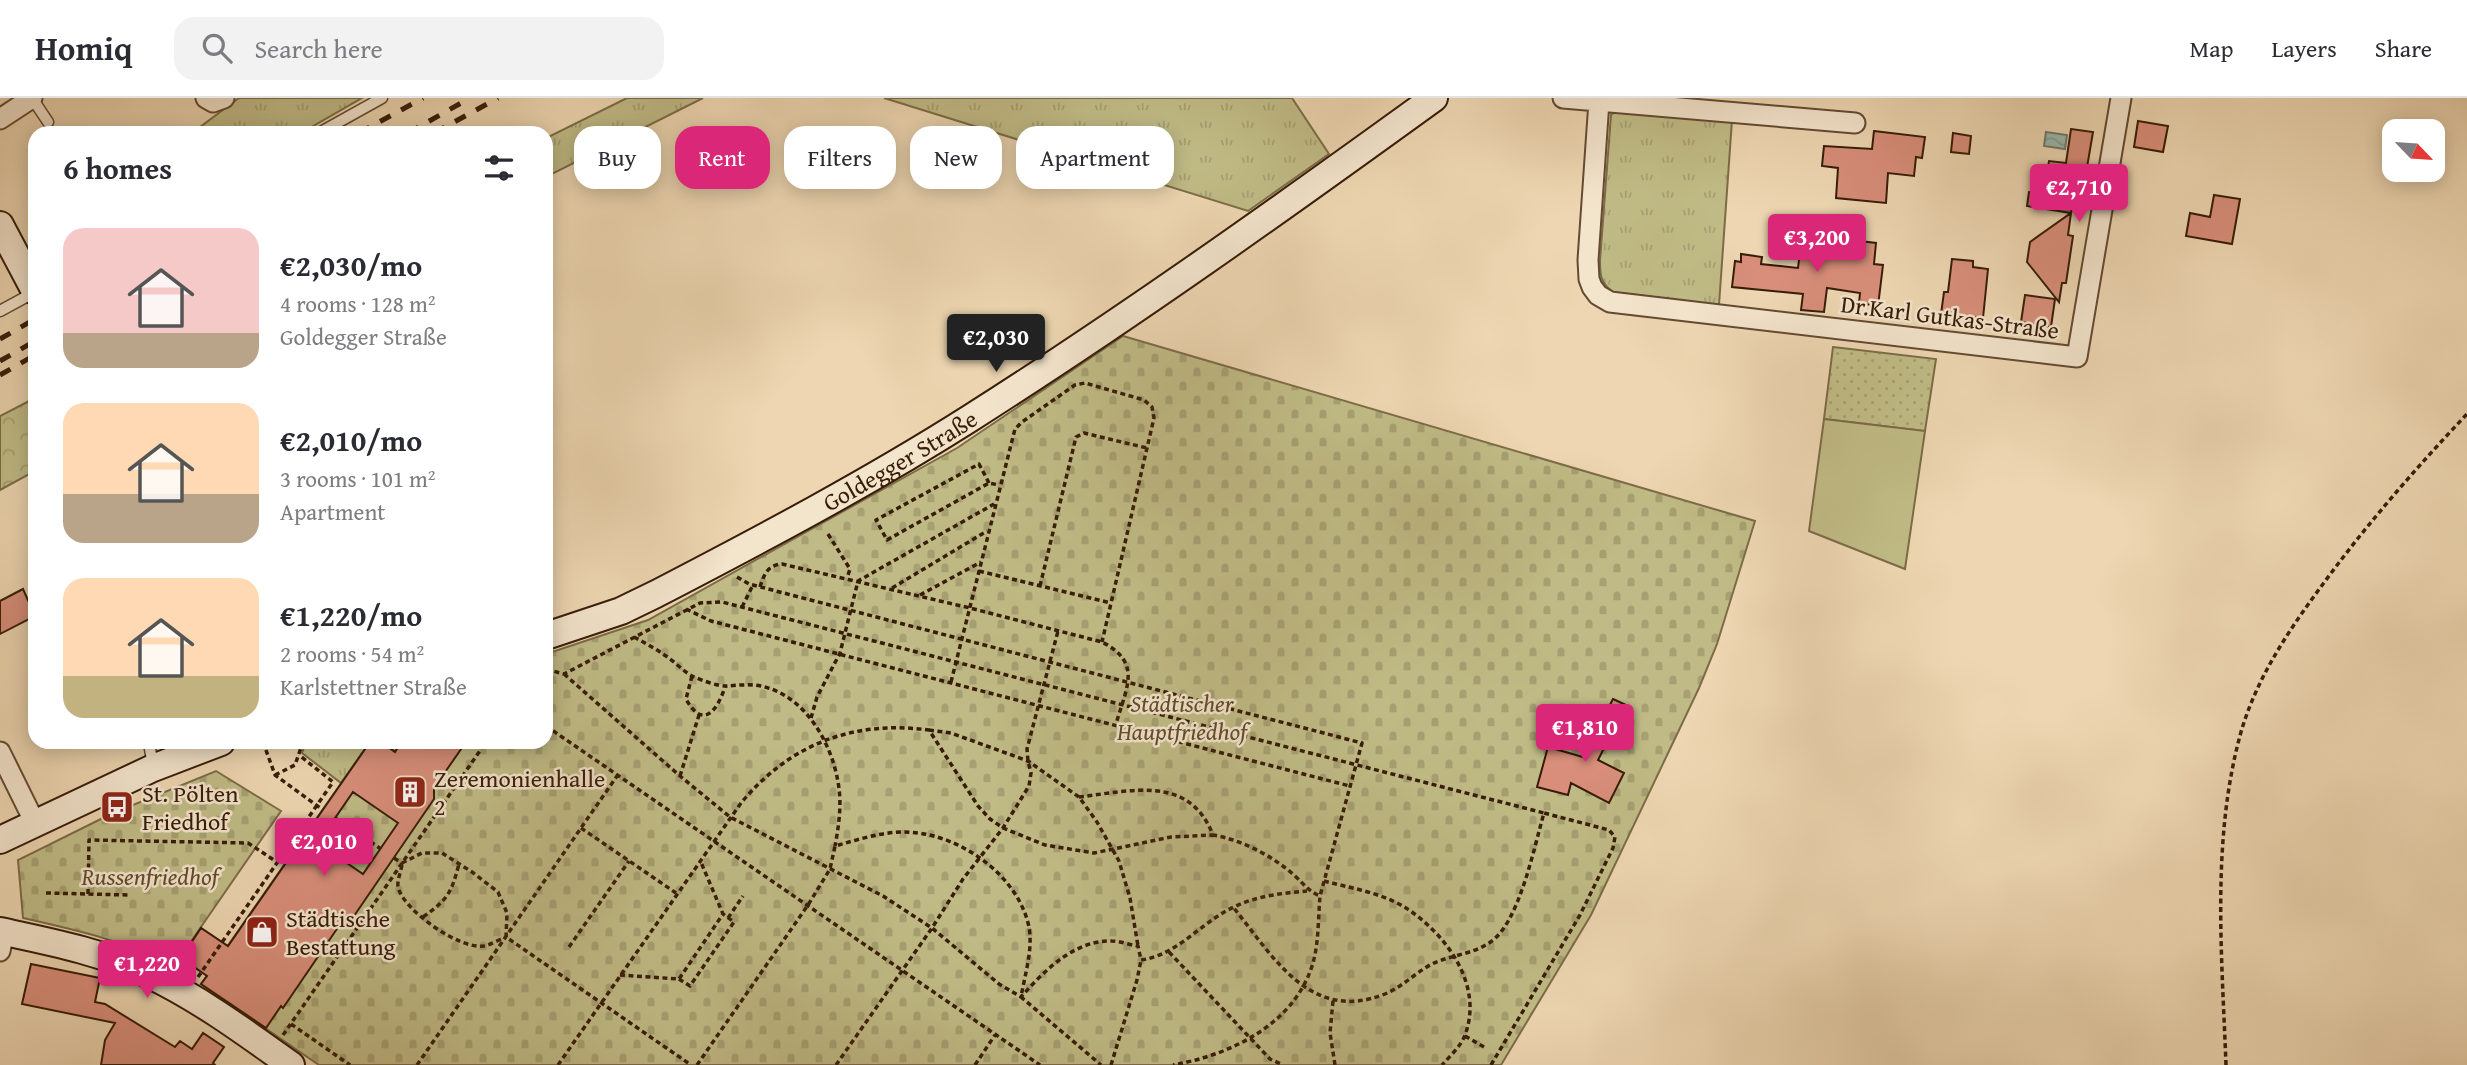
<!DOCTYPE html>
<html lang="en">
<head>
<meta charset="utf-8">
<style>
  :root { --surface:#fff; --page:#f2f2f3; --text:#2b2b33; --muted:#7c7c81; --line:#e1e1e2; --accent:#db2777 }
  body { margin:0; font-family:"Gentium Book Plus",serif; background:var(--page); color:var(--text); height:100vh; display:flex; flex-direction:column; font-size:26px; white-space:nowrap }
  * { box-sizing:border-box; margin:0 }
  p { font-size:23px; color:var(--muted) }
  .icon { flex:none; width:38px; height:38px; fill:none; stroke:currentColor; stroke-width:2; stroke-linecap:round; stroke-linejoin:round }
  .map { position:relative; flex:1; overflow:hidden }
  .details { position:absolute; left:28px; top:28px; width:525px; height:623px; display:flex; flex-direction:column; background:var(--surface); border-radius:21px; box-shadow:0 4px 18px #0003 }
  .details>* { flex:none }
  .banner { position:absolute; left:574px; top:28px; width:665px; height:63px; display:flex; gap:14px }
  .needle { width:46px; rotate:115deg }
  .controls { position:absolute; left:2382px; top:21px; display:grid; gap:14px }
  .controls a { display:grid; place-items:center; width:63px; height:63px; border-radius:14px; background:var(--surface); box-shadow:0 4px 18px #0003; font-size:35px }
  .price { position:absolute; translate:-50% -60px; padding:0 16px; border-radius:7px; background:var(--accent); color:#fff; font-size:23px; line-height:46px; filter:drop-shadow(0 2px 4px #0008) }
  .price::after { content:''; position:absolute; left:50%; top:42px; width:21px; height:16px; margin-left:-10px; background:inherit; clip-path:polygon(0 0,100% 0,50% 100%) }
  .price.current { background:#222; color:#fff }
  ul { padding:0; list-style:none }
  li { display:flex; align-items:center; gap:21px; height:175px; padding:0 35px }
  li span { display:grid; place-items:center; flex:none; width:196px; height:140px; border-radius:21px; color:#555 }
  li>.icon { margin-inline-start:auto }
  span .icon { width:84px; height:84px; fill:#fffc; stroke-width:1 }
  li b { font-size:30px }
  h2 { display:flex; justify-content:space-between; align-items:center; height:84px; padding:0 35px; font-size:30px }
  .tag { padding:0 24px; border-radius:21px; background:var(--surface); box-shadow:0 4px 18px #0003; font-size:24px; line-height:63px }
  .tag.current { background:var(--accent); color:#fff }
  header { display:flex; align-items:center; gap:42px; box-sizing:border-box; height:98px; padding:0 35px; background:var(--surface); border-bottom:2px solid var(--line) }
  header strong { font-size:33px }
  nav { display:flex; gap:38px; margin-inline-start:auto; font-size:24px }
  .search { width:490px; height:63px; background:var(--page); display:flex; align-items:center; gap:18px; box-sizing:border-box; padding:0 24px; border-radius:21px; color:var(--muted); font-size:26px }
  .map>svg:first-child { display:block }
  .grass { fill:url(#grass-tufts); stroke:#7c6c47; stroke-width:2 }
  .forest { fill:url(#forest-crowns); stroke:#7c6c47; stroke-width:2 }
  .cemetery { fill:url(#cemetery-stones); stroke:#7c6c47; stroke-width:2 }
  .park { fill:url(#park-dots); stroke:#7c6c47; stroke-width:2 }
  .pitch { fill:#c0bb86; stroke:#7c6c47; stroke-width:2 }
  .water { fill:url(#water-waves); stroke:#727a6c; stroke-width:2 }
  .building { fill:#d88e7a; stroke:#371c08; stroke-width:2; fill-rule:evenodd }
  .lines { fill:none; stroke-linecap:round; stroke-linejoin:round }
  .lane-casing { stroke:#644a32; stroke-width:13 }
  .street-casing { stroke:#644a32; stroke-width:23 }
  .secondary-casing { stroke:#371c08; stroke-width:30 }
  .path { stroke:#371c08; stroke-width:3.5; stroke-dasharray:5 3.5; stroke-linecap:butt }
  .lane { stroke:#f3e4cc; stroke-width:10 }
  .street { stroke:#f3e4cc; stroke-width:19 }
  .secondary { stroke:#f3e4cc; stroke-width:26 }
  .rail { stroke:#371c08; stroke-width:5; stroke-dasharray:12 12; stroke-linecap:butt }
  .labels { text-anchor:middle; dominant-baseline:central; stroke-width:5; stroke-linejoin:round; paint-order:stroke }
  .street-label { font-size:24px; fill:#371c08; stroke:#f3e4cc }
  .park-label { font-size:24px; font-style:italic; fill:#604c2e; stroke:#f3e4cc }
  .poi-label { font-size:24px; fill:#371c08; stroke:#f3e4cc; text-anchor:start }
</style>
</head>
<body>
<header>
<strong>Homiq</strong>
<div class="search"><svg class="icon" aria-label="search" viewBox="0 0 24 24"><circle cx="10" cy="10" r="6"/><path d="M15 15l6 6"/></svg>Search here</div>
<nav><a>Map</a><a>Layers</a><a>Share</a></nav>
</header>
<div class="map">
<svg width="2467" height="967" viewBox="0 0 2467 967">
  <defs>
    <pattern id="grass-tufts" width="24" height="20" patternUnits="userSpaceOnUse" patternTransform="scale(1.75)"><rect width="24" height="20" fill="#c0bb86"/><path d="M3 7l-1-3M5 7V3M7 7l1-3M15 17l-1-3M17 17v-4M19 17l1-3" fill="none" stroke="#a6a072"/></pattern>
    <pattern id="forest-crowns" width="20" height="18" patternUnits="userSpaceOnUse" patternTransform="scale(1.75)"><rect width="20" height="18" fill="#c0bb86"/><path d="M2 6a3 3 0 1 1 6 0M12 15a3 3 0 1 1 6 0" fill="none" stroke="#a6a072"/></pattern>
    <pattern id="cemetery-stones" width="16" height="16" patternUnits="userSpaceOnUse" patternTransform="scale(1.75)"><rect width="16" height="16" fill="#c0bb86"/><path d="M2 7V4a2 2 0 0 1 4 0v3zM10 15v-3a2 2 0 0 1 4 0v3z" fill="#a6a072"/></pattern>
    <pattern id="park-dots" width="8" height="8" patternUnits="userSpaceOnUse" patternTransform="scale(1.75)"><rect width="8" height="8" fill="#c0bb86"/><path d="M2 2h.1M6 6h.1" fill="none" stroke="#a6a072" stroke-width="1.8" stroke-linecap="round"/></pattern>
    <pattern id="water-waves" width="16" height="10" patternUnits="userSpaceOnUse" patternTransform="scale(1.75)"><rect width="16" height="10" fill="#99b9ae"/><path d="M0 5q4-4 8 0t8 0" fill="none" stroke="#849e94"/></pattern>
  </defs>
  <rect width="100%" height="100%" fill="#edd6b1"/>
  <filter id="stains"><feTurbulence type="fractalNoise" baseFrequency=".00286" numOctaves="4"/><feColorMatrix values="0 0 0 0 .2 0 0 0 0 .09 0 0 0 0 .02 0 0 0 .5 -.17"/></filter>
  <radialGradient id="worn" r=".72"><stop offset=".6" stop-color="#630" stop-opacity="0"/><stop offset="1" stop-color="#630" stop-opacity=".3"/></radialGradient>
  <path class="grass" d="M239,0H362L301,35H192Z
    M627,0H703L546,79V40Z
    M884,0H1292L1329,56L1248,113Z
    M1616,13L1732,22L1719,207L1613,194C1600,185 1600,176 1600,162L1611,17Z
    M306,644H370L341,685L302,655Z"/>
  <path class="forest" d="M35,300V373L0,392V318Z"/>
  <path class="cemetery" d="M1123,238L1755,423L1717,546L1699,590L1591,817L1501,967H319L201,886L370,644H381L395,653L401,644H546V556L648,522L957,350Z
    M216,673L281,713L174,868C126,843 76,832 23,820L18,762L111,716Z"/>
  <path class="park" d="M1833,249L1936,261L1925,333L1824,321Z"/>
  <path class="pitch" d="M1824,321L1925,333L1905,471L1809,433Z"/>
  <path class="water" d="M2046,34L2067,37L2065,51L2044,48Z"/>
  <path class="building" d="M2138,23L2168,28L2163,54L2134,49Z
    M2071,31L2093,34L2084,87L2078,86L2071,115L2027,108L2029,94L2044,96L2049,63L2066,65Z
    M1874,33L1925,39L1922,60L1916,59L1914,78L1888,75L1886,105L1836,100L1838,70L1822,68L1824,48L1872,51Z
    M1953,35L1971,38L1969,56L1951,54Z
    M2214,97L2240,101L2232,146L2186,138L2190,115L2210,119Z
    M2071,115L2068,137L2073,138L2066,185H2062L2059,204L2027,164L2030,144Z
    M1851,142L1876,145L1874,166L1883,167L1878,208L1859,205L1860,195L1827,190L1824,214L1801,212L1803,196L1732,189L1735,163L1741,164V156L1762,159L1761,166L1798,170L1801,145L1850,151Z
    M1952,161L1973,163V169L1988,171L1983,220L1941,216L1944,194H1948Z
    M2025,197L2055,201L2051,229L2021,224Z
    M23,491L35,518L0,536V503Z
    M1613,601L1626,607L1598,662L1624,675L1609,705L1571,685L1568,697L1537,689L1548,649L1583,659Z
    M370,644H381L395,654L401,644H466L434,690V701L354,818L343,822L283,910L281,908L266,930L201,886L207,878L181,860L201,830L228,848ZM353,694L398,725L363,776L318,745Z
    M31,866L100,880L95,904L105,906L175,949L180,943L192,951L203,935L224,949L213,965L215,967H101L105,942L115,925L22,906Z"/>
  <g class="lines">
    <defs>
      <path id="lane" d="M32,0L48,24
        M319,35L382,0
        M0,213L35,194
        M153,667L150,651L153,644"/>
      <path id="street" d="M206,0L213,4L224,0
        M1563,0L1855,25
        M1599,3L1588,162L1589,181L1592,189L1598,197L1610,204L2077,259L2121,0
        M0,21L32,0
        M0,654L35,725
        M0,853L4,834"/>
      <g id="secondary">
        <path d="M0,127L35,193"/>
        <path id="s1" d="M546,538L621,513L656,496C762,441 868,385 969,321C1128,220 1282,110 1434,0"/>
        <path d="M0,742L153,670L221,644"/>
        <path d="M0,833C51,844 103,854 150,877C200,901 246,935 291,967"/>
      </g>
    </defs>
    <use href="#lane" class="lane-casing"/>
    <use href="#street" class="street-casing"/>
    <use href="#secondary" class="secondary-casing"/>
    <path class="path" d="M989,385L979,366L876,422L887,442L989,385L999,387
      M828,436L850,471L847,480
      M979,473L1111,505
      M737,479L749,486L1362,645L1320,798
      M1040,488L1076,339L1084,335L1147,350
      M760,489C764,476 768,467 782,466L970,510L1102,544C1143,565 1126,590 1116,626
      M892,490L987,433
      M920,497L981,464
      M742,509L753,487
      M686,511L711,523L1350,688
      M634,539C645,545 656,551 666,558C675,564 683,573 692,578C701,582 719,589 728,588C739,587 750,586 761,588C804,597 831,643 838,684C842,705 839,727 835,748
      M546,574L553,573L564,576L700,505L722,504L1544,715C1534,749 1519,827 1489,845C1471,857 1449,857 1430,867C1414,876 1402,889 1385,896C1310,926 1273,858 1233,809
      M564,576L680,678L730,719L883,798L932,830L999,886L1021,899C1044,873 1074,842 1112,843C1120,843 1130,847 1138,848L1141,862C1178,857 1201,824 1234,809C1256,798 1283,795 1307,793
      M692,578L686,601C703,632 717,613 725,589
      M951,584L1015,331L1022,324L1075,287L1085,285L1144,302L1152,309L1154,320L1102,544
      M811,620L817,599L840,555L858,483L994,406
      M546,628L1040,967
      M929,632L951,635L1028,663L1079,699L1097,724L1119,763L1130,800L1138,848
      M263,644L275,677L323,712
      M275,677L295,667L303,644
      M680,678L699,617
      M1079,699C1131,693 1189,676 1213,737C1242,742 1273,758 1295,778C1305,787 1308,793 1320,798C1318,821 1319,847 1312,868C1293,927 1230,957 1173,967
      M335,720L381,751
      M581,730L676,795
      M394,760L402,765
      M402,765L422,755H442L472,774L498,794L507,815L506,839L691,967
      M402,767C401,773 397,783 398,789C403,812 460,852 484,848C490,847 498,842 504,840
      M1324,783C1351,790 1382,795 1406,810C1446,836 1484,887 1465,937C1461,948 1450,958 1442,967
      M46,795L129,797
      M88,796L89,742L248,745L277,764
      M423,819C448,801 451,796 459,766
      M728,820L743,798
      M569,849L629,763
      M1169,854L1270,961L1283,967
      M620,877L679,881L723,816L700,762
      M198,879L333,684L299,657
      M679,881L690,888L734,824L723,816
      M1333,903L1330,935L1335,967
      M291,926L350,967
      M283,937L486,644
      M1465,938L1484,949
      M417,967L617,678
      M558,967L741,705C790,646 853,622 929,632L978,708L990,721L1003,730L1045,747L1094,755L1171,739L1213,737
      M697,967L808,807L830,771L835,748C857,742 880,734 904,734C957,734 1018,776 1029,829C1033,852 1025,876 1021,899L1101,967
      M836,967L932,830L963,781L1003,730L1029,688L1031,675L1028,663L1027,651L1058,533
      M975,967L995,937
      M1111,967L1137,882L1141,862
      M1491,967L1580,817L1613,750L1615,739L1609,732L1544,715
      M2226,967C2222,857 2211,742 2241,634C2257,579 2289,532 2323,486C2367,426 2416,370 2467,316"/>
    <use href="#lane" class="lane"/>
    <use href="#street" class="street"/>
    <use href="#secondary" class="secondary"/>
    <path class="rail" d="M359,35L423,0
      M408,35L470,0
      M434,35L498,0
      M0,241L35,221
      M0,263L35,243
      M0,277L35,257"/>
  </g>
  <defs>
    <symbol id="building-square" viewBox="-11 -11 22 22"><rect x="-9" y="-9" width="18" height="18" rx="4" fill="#8f2418" stroke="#f3e4cc"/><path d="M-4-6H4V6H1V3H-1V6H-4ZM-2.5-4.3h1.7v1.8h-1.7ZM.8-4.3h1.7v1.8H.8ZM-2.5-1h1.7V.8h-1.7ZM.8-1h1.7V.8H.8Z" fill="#fff"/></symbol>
    <symbol id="bus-square" viewBox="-11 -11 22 22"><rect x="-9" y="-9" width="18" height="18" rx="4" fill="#8f2418" stroke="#f3e4cc"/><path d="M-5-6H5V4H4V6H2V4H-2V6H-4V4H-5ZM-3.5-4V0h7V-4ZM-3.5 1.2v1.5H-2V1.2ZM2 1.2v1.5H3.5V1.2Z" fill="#fff"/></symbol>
    <symbol id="shop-square" viewBox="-11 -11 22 22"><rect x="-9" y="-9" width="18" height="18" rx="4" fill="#8f2418" stroke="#f3e4cc"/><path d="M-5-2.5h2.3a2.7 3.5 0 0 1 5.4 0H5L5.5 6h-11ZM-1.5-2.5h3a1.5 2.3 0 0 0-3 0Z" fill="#fff"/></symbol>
  </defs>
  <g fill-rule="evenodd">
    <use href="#building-square" x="391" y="675" width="38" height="38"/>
    <use href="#bus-square" x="98" y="690" width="38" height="38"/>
    <use href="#shop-square" x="243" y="815" width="38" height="38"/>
  </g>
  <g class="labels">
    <g class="street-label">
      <text transform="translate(1950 219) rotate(7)">Dr.Karl Gutkas-Straße</text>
      <text stroke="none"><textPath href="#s1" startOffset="396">Goldegger Straße</textPath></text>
    </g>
    <g class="park-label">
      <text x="1182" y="605">Städtischer<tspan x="1182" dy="28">Hauptfriedhof</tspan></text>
      <text x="150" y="778">Russenfriedhof</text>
    </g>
    <g class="poi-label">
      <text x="434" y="680">Zeremonienhalle<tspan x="434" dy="28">2</tspan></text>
      <text x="142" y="695">St. Pölten<tspan x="142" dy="28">Friedhof</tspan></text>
      <text x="286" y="820">Städtische<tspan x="286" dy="28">Bestattung</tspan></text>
    </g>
  </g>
  <rect width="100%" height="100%" filter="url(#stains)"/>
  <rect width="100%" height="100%" fill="url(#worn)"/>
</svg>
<div class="controls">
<a><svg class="needle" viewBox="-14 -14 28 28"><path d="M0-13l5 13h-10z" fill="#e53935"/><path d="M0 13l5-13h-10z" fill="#7c7c81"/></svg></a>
</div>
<b class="price" style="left:2079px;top:126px">€2,710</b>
<b class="price" style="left:1817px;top:176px">€3,200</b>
<b class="price current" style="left:996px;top:276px">€2,030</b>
<b class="price" style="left:1585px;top:666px">€1,810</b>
<b class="price" style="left:324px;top:780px">€2,010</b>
<b class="price" style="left:147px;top:902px">€1,220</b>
<div class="banner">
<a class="tag">Buy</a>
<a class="tag current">Rent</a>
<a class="tag">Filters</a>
<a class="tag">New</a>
<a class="tag">Apartment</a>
</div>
<section class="details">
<h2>6 homes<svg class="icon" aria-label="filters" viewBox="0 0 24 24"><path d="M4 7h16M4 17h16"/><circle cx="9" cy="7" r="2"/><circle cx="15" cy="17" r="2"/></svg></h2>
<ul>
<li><span style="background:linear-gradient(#f6c9c9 75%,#b9a48a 0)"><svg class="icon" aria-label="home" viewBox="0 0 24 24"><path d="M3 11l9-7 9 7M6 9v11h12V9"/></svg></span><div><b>€2,030/mo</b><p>4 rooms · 128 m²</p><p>Goldegger Straße</p></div></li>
<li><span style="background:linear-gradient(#ffd9b3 65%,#b9a48a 0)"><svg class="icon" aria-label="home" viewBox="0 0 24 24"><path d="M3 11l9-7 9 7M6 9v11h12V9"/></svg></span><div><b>€2,010/mo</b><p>3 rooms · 101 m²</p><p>Apartment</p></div></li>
<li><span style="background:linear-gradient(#ffd9b3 70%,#c2b280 0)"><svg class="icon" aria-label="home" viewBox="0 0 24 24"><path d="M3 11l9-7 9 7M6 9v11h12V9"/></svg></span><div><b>€1,220/mo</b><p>2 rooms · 54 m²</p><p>Karlstettner Straße</p></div></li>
</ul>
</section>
</div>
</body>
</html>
